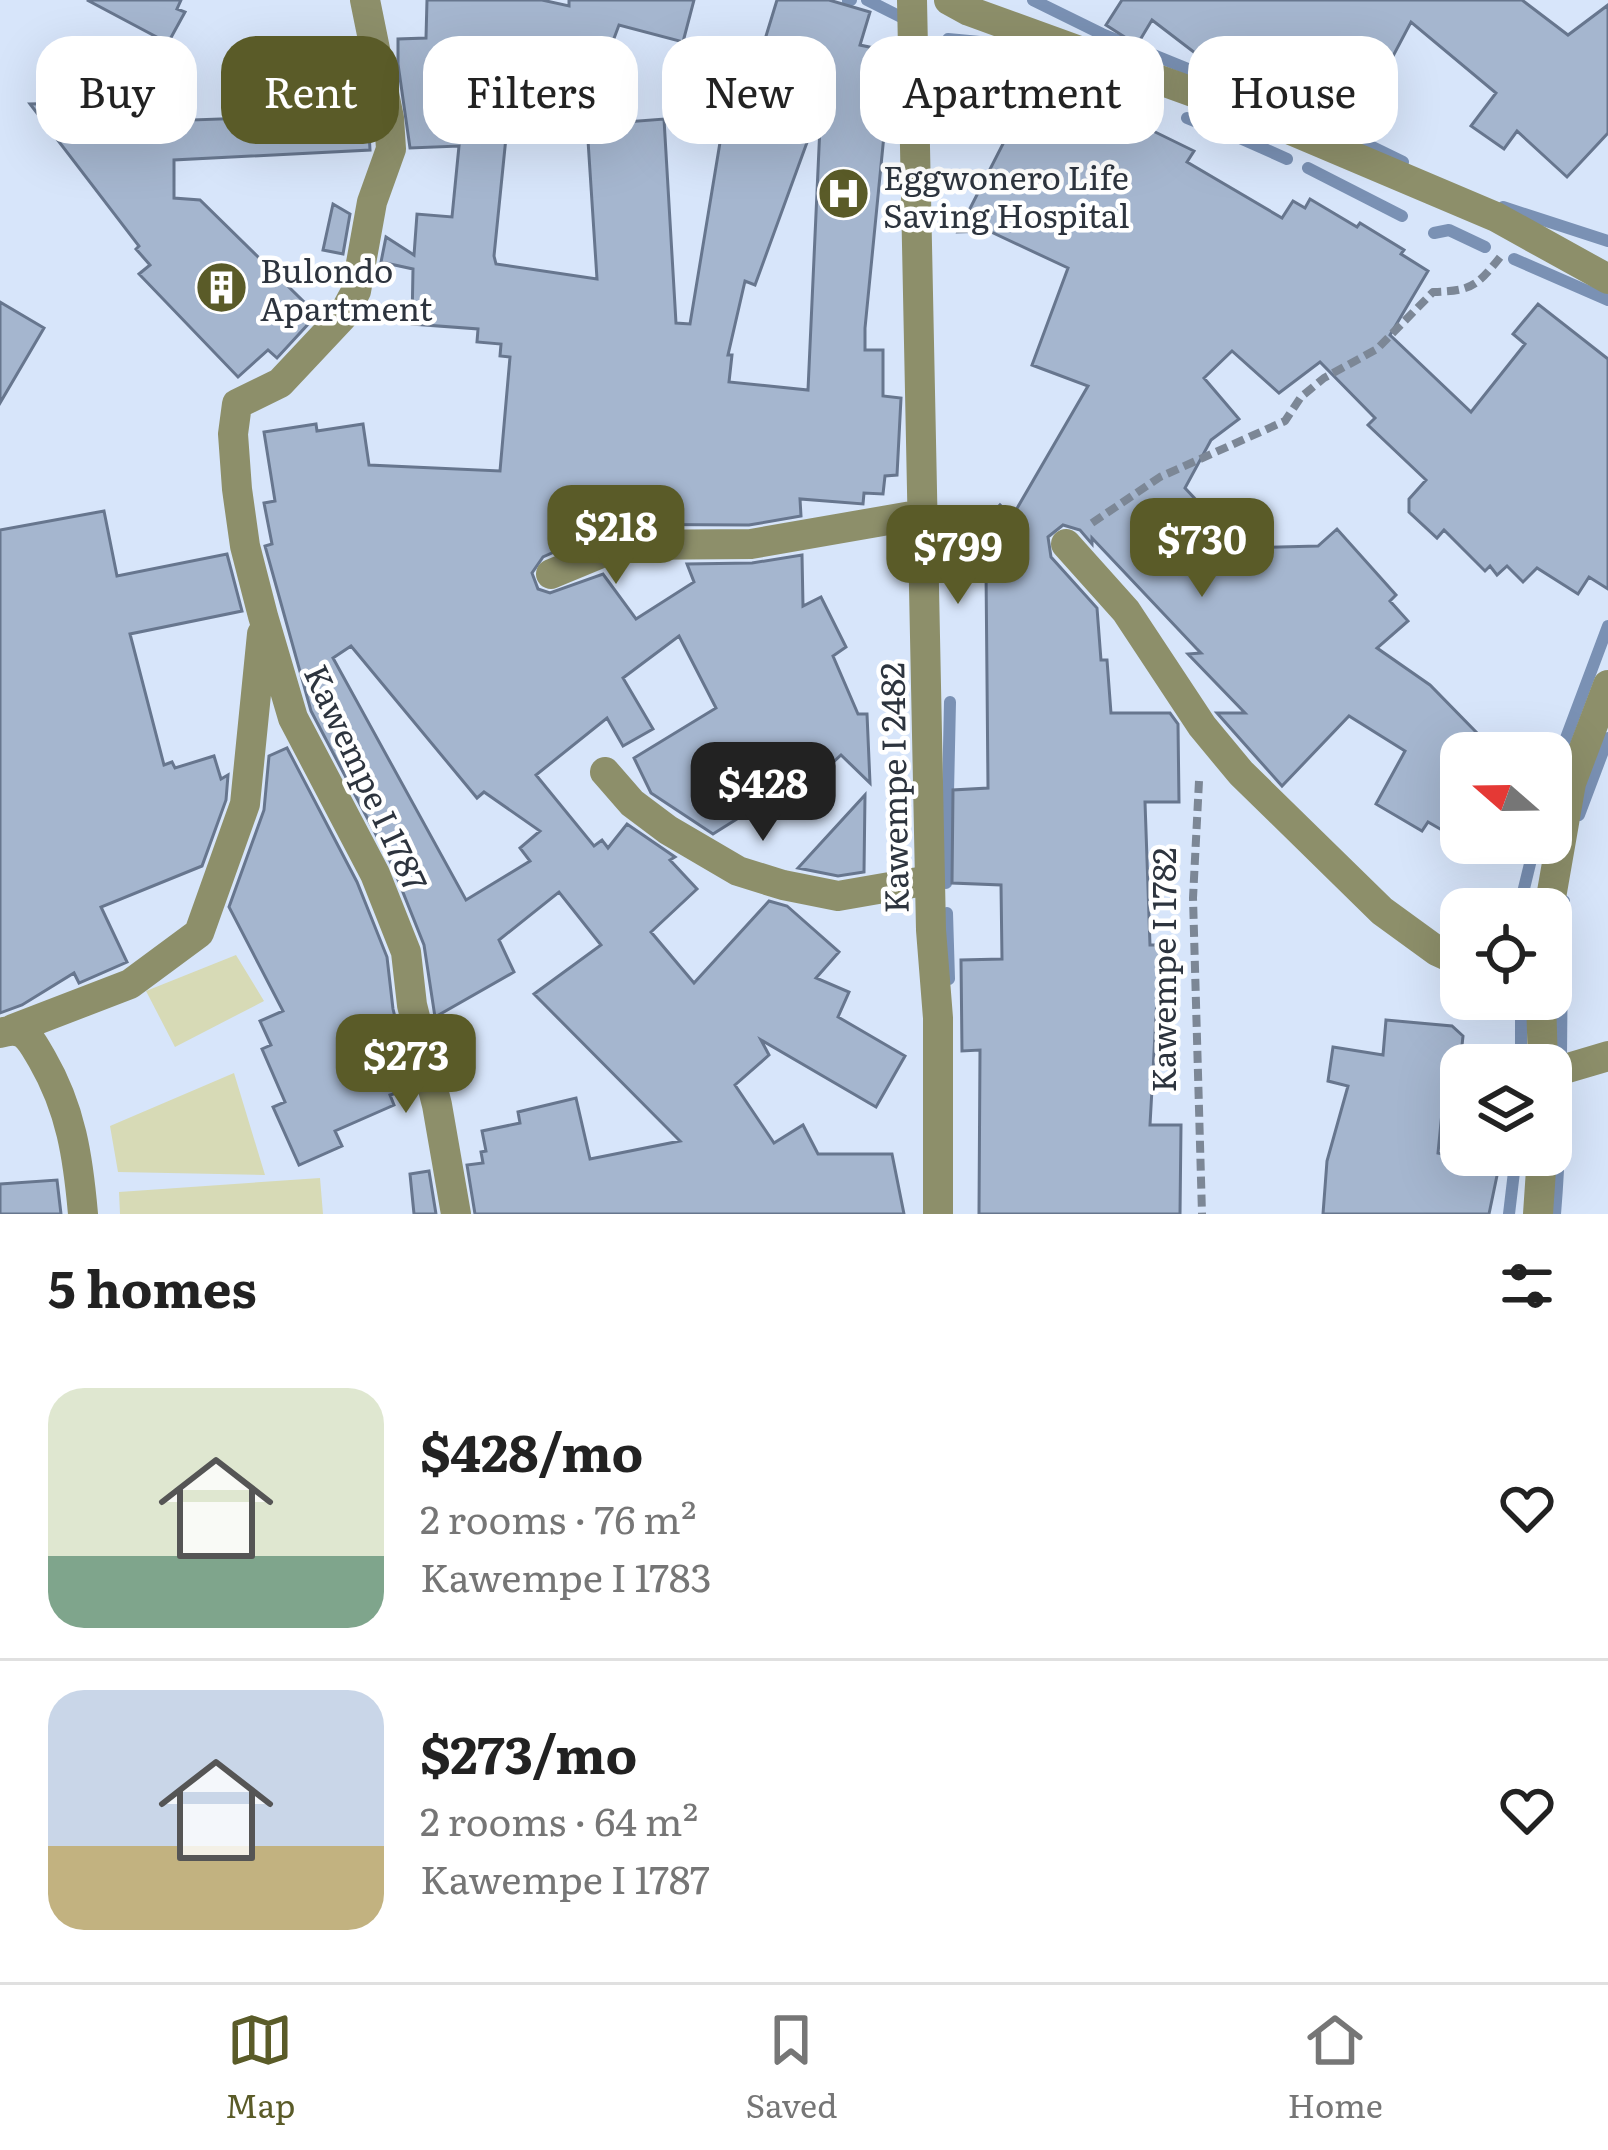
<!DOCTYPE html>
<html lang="en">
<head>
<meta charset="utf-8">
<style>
  :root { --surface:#fff; --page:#f2f2f2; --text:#222; --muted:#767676; --line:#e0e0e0; --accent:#5a5b28 }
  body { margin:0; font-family:Literata,serif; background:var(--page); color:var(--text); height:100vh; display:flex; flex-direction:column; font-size:45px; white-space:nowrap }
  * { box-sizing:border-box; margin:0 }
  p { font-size:39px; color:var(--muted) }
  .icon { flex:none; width:66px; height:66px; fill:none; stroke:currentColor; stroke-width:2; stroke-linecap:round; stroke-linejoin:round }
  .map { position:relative; height:1214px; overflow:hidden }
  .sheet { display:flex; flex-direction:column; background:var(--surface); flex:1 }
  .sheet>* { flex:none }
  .hud { position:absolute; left:36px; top:36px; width:1536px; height:108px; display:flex; gap:24px }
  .needle { width:78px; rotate:290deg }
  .controls { position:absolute; left:1440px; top:732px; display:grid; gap:24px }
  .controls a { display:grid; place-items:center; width:132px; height:132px; border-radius:24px; background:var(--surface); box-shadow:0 12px 48px #0002; font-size:60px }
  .price { position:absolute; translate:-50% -102px; padding:0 27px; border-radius:24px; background:var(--accent); color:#fff; font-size:39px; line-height:78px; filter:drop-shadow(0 3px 6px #0008) }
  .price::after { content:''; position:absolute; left:50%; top:72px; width:36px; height:27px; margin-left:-18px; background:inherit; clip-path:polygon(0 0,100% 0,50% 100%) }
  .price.selected { background:#222; color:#fff }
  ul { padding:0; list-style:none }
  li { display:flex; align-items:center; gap:36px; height:300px; padding:0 48px }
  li+li { border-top:3px solid var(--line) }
  li span { display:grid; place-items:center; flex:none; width:336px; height:240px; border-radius:36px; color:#555 }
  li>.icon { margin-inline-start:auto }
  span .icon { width:144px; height:144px; fill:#fffc; stroke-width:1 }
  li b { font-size:51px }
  h2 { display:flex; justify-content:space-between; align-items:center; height:144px; padding:0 48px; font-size:51px }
  .chip { padding:0 42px; border-radius:36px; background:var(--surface); box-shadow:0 12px 48px #0002; font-size:42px; line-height:108px }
  .chip.selected { background:var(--accent); color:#fff }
  .dock { display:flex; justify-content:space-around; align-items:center; height:168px; border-top:3px solid var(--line); background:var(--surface); font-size:33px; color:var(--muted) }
  .dock a { display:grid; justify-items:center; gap:6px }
  .dock .selected { color:var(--accent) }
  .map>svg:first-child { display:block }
  .green { fill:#d7dab6 }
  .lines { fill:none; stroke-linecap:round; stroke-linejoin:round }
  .stream { stroke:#7a91b4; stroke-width:12 }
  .building { fill:#a5b6cf; stroke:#67768e; stroke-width:3; fill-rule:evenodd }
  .path { stroke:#7c8796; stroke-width:8; stroke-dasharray:12 6; stroke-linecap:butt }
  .minor { stroke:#8d8f6a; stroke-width:30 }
  .labels { text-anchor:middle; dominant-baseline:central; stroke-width:9; stroke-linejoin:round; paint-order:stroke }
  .poi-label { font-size:33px; fill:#2d343e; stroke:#fff; text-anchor:start }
  .street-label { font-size:33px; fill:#2d343e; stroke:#fff }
</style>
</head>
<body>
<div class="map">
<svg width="1608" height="1214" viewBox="0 0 1608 1214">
  <rect width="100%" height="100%" fill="#d7e5fa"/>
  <path class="green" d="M236,955L264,1001L175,1047L146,991Z
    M234,1073L265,1175L118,1172L110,1126Z
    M320,1178L323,1214H120L119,1192Z"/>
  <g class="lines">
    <path class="stream" d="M867,0L901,17
      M1033,0L1102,34L1303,116
      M848,1L851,0
      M948,39L1001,44L1029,59L1150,104
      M1187,118L1209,127
      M1329,126L1403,162
      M1240,138L1287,159
      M1308,168L1402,216
      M1503,207L1608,241
      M1434,233L1449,230L1485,247
      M1514,259L1608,300
      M1551,778L1608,626
      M1579,815L1608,738
      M946,883L950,702
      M1519,909L1535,843
      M947,913L949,979
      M1521,999V1065
      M1509,1214L1516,1155
      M1555,1214C1564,1109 1559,1005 1564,901"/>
  </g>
  <path class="building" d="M87,0H181L177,9L185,12L168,43Z
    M427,0H542L569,6V0H694L683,42L619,25L588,108L511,88L494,256L496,264L597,279L587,125L664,119L676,323L690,324L730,82L751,85L777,0H829L870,12L860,45L888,51L872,124L885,125L865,328V350H883V396L901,398L897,475L885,476L883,494L864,493L863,504L800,499L801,516L749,525L566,524L579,541L543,557L532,573L538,589L550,593L603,574L636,619L694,582L687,564L752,563L802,555L803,606L821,597L846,647L833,656L858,714H867L870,783L841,755L779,812L783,790L713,834L651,793L634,758L716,708L679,636L623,678L653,729L623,746L607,718L536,775L594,846L602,840L608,848L627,824L675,857L670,860L697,889L651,932L694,983L769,901L787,906L839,952L816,978L849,992L838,1017L905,1056L876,1107L761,1040L769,1055L735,1085L774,1143L803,1125L818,1154H892L904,1214H475L467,1165L483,1163L481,1152L486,1151L482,1131L520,1123L518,1112L576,1098L590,1159L680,1141L534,994L601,945L559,892L499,940L514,972L435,1017L424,945L392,865L311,711L265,546L272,544L264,503L275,501L264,432L316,424L317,431L363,424L369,465L500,471L510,357L500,356L501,344L477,342L478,329L412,324L413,269L381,262L386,237L414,255L417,214L452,217L459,146L410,148L398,64V39L426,38ZM821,104L808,390L729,382L732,355H728L745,281L755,285ZM351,646L477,798L484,792L540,831L520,848L530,861L466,900L333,658Z
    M1122,0H1522L1568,35L1608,5V133L1567,177L1517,131L1504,149L1471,126L1496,93L1411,22L1364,111L1314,85L1307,98L1292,90L1287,98L1252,81L1248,88L1242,89L1152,20L1137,45L1106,25Z
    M1061,86L1194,151L1187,162L1282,218L1293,201L1305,208L1310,199L1357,227L1360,223L1404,250L1401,254L1428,271L1390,335L1471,412L1525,344L1513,334L1538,304L1608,359V589L1589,577L1578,594L1537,568L1523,582L1507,566L1497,575L1490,566L1485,571L1444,530L1437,538L1409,512V499L1426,480L1368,425L1375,418L1320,362L1279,393L1232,351L1204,378L1239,419L1211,440L1185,488L1241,548L1318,546L1337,529L1396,595L1390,601L1408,621L1377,648L1430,685L1478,734L1461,751V841L1428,822L1422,831L1376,804L1405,751L1349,716L1282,786L1217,713H1245L1188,654L1201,653L1196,648L1092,538V544L1080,530L1063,525L1048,537L1051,557L1097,608L1101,660H1107L1111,713H1170L1178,724L1179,802H1145L1150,945H1173V980H1158L1150,1125H1181L1180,1214H979L980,1050L962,1051L961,960L1002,959L1001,885L952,883L953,790L988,788L986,569L979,570L975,532L1000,505L1012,517L1088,386L1032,365L1068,268L989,231L958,232L1006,138L987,128L1004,96L1045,117Z
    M179,101L164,121L368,114L370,150L174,160V198L200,200L303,301L296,307L311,321L277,358L268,350L238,377L139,274L150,265L136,249L139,246L30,104Z
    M333,204L350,214L343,254L323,250Z
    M0,302L44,328L0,403Z
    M104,511L117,576L227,554L242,611L130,634L164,765L172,762L175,768L214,756L221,779L228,775L226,800L202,866L101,907L127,962L79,983L74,973L22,1005L0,1013V530Z
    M287,748L357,882L387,957L393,1009L413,1088L390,1095L394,1105L335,1131L342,1146L299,1165L273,1107L285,1102L262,1049L271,1045L260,1021L283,1011L229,907L264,810L269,756Z
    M865,795L864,872L838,876L798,868Z
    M1386,1020L1452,1026L1463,1036L1458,1084L1445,1082L1438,1153L1499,1166L1489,1214H1323L1327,1161L1348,1086L1328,1081L1333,1047L1383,1055Z
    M429,1171L436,1214H414L410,1174Z
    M57,1180L61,1214H0V1184Z"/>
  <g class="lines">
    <path class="path" d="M1092,523L1160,477L1285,421L1301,397L1324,378L1377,349L1433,292C1472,291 1477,286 1501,256
      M1199,781L1193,898L1202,1214"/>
    <path class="minor" d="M365,0L389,118L391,149L372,202L356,291L342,317L280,383L237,404L233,434L237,489L245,546L263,616L293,718L375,874L406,952L412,1005L437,1105L456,1214
      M912,0L931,930L938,1018V1214
      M949,0L969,11L1248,112L1496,217L1608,279
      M1066,544L1126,611L1202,726L1241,773L1382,911L1437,951L1461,962
      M551,574L621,545L751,544L923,514
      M605,772L632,803L668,830L738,871L783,885L838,896L930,880
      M1549,909L1571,783L1608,685
      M1541,999L1543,1065
      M13,1029L130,984L199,933L245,804L262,634
      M0,1033C25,1025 30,1039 42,1059C71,1109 78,1157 83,1214
      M1551,1073L1608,1056
      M1538,1214L1542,1155"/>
  </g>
  <defs>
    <symbol id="hospital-disc" viewBox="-11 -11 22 22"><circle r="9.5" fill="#5a5b28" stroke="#fff"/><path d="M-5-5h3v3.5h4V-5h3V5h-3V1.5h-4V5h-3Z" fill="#fff"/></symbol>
    <symbol id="building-disc" viewBox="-11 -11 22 22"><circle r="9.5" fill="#5a5b28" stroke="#fff"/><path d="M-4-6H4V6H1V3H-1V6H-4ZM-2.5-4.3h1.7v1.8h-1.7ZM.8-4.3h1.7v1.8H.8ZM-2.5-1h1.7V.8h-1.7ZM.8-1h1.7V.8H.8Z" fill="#fff"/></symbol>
  </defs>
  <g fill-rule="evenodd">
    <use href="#hospital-disc" x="814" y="164" width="59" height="59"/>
    <use href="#building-disc" x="192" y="258" width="59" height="59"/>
  </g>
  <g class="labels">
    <g class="poi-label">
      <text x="883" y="175">Eggwonero Life<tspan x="883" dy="38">Saving Hospital</tspan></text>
      <text x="260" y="268">Bulondo<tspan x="260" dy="38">Apartment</tspan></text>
    </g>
    <g class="street-label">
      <text transform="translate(368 777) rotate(65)">Kawempe I 1787</text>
      <text transform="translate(892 788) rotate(-91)">Kawempe I 2482</text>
      <text transform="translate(1161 970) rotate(-90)">Kawempe I 1782</text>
    </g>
  </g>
</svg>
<div class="controls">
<a><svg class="needle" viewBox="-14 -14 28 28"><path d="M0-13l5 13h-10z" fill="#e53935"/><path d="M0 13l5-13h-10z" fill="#767676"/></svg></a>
<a><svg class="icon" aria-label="locate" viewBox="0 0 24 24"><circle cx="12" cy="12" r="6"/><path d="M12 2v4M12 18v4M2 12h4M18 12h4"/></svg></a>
<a><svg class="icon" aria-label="layers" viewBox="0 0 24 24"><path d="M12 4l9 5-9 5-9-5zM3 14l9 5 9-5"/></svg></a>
</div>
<b class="price" style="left:616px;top:587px">$218</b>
<b class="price" style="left:1202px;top:600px">$730</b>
<b class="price" style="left:958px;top:607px">$799</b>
<b class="price selected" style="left:763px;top:844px">$428</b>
<b class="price" style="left:406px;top:1116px">$273</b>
<div class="hud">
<a class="chip">Buy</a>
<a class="chip selected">Rent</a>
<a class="chip">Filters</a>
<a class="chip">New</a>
<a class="chip">Apartment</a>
<a class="chip">House</a>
</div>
</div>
<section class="sheet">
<h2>5 homes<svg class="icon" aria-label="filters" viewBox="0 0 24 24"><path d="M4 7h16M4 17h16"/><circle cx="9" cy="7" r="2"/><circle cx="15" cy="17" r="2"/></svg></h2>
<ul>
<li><span style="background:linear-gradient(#dfe7d0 70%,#7fa58c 0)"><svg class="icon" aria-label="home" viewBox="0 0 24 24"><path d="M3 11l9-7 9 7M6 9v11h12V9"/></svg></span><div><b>$428/mo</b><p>2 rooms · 76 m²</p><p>Kawempe I 1783</p></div><svg class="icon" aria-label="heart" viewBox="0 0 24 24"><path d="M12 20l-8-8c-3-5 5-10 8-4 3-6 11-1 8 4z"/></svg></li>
<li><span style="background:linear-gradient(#c9d6e8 65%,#c2b280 0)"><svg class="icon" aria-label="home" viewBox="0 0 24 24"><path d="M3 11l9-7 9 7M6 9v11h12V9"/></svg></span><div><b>$273/mo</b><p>2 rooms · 64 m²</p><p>Kawempe I 1787</p></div><svg class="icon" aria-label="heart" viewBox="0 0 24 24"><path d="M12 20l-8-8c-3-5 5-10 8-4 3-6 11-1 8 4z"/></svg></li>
</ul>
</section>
<nav class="dock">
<a class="selected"><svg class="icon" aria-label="map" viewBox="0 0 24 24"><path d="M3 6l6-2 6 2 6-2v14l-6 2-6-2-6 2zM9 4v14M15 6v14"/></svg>Map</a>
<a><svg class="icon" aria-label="saved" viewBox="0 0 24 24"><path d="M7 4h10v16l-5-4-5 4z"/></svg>Saved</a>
<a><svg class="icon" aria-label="home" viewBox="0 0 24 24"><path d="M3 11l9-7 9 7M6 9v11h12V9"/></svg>Home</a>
</nav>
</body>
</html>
